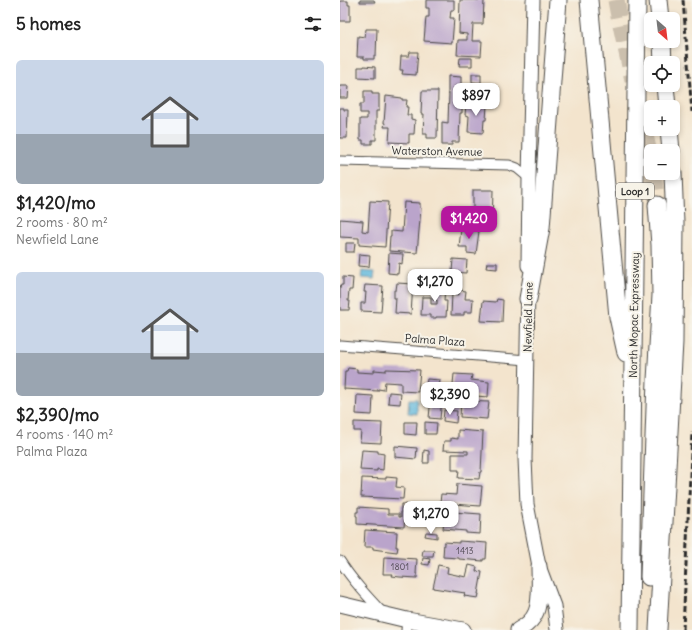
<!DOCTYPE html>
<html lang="en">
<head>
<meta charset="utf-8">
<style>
  :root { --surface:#fff; --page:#f2f2f2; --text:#222; --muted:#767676; --accent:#b5179e }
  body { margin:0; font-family:Delius,sans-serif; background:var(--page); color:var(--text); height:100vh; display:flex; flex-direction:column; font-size:15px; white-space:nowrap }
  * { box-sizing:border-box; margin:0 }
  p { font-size:13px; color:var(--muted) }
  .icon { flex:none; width:22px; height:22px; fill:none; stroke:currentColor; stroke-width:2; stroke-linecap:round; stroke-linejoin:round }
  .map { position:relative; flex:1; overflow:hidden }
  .side { display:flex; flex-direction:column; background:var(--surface); width:340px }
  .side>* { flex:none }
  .needle { width:26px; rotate:152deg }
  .buttons { position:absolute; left:304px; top:12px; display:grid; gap:8px }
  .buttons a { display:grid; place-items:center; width:36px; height:36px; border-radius:6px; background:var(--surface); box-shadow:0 2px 6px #0003; font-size:20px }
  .price { position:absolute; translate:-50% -34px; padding:0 9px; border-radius:8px; background:#fff; color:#222; font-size:13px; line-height:26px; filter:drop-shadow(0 1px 2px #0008) }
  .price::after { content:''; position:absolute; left:50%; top:24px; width:12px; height:9px; margin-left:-6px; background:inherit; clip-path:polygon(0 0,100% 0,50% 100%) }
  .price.selected { background:var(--accent); color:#fff }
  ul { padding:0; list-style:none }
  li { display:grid; align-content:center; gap:8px; height:212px; padding:0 16px }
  li span { display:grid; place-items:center; height:124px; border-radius:6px; color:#555 }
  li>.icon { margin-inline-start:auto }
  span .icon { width:72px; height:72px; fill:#fffc; stroke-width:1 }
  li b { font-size:17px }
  h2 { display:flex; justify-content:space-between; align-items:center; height:48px; padding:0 16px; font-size:17px }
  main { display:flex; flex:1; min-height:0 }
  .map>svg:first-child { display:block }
  .water { fill:#60b8dd; stroke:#467284 }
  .building { fill:#baa4cb }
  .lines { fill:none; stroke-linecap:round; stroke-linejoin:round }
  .highway-tunnel { stroke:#cbbfad; stroke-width:17; stroke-dasharray:17 8; stroke-linecap:butt }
  .street-casing { stroke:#494743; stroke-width:11 }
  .secondary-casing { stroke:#494743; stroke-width:15 }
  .primary-casing { stroke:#494743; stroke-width:17 }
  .highway-casing { stroke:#494743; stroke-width:19 }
  .street { stroke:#fff; stroke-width:9 }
  .secondary { stroke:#fff; stroke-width:13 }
  .primary { stroke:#fff; stroke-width:15 }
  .highway { stroke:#fff; stroke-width:17 }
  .rail { stroke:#2b2b2b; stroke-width:3; stroke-dasharray:6 3; stroke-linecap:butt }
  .labels { text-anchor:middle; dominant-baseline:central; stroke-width:4; stroke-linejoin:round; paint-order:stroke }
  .number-label { font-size:9px; fill:#4f4953 }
  .shield { fill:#f7f3e8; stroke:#686764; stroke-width:1 }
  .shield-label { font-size:10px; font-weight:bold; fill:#2b2b2b }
  .street-label { font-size:11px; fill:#2b2b2b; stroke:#f7f3e8 }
</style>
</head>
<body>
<main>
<section class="side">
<h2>5 homes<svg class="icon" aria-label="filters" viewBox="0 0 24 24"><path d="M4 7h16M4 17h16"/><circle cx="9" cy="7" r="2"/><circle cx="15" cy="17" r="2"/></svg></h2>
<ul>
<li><span style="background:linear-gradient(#c9d6e8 60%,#9aa5b1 0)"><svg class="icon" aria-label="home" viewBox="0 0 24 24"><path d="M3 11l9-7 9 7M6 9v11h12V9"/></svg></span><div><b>$1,420/mo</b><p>2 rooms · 80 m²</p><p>Newfield Lane</p></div></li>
<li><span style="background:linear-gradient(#c9d6e8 65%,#9aa5b1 0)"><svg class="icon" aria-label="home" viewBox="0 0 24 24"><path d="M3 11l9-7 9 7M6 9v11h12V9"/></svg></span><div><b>$2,390/mo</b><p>4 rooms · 140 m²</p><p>Palma Plaza</p></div></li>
</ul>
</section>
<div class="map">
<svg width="352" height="630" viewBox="0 0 352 630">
  <rect width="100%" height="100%" fill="#f7f3e8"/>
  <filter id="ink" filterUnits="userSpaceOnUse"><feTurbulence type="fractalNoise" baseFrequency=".025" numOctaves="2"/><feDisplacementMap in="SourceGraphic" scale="8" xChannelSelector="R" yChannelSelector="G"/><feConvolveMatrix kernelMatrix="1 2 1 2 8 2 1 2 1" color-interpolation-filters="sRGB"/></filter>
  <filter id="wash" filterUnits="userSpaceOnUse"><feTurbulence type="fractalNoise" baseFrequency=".012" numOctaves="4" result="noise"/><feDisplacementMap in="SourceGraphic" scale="16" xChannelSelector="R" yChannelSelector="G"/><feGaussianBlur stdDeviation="0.9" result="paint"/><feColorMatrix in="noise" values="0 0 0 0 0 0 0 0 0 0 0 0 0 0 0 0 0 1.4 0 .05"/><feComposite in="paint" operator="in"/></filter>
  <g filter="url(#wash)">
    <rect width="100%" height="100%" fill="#f3e4cd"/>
    <path class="water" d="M22,271L35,272L34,279L21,278Z
      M69,399H77V414L68,413Z"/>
    <g id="blocks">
      <path class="building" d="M20,0H34L35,2H20Z
        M86,0H114V10H111L110,18H114L112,43L84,41L86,17H89V8H86Z
        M120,0H144L143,24H133L132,41H142L141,56L117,55L118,40H127V34L119,33Z
        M0,1H8V5H10V21H0Z
        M26,29H37L36,55H34V59H24V57H17L18,36L25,37Z
        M70,52H78L76,75L62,74L63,70H60L61,56H69Z
        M120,58H132V66H119Z
        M24,66L35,67V78L18,77V67H24Z
        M132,74H141V83L132,82Z
        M108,76L121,77V93H120V97H122V104H120V108H122V113H120L119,142H112V145H102V122L108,123L109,93H108Z
        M0,86H9L8,98H0Z
        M24,91H32V94H39V111H36V140H32V144H23V140H20V119H27V113H20V104H24Z
        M82,91H98L97,138H87V134H83L84,114H81Z
        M46,96L62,98V100H67L66,107H68L67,115H71V119L75,120L74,134H69V143L49,142L50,127H44L45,123H44Z
        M126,104L147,105L146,120H144L143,133L128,132L129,116L125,115Z
        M0,108H4V110H8L7,138H0Z
        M133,190H153L152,226H129V209H133Z
        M30,201L48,202L45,247L19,245V238L0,237V219L23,221L22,231L28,232Z
        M64,202L80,203V208H81L77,253L49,251L50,236H51V231L62,232Z
        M121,229L139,231L136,254L127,253V247H119Z
        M6,243H15L14,252H6Z
        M49,253L63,254L62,264L59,263L58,274L48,273Z
        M19,254L30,255L29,267L18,266Z
        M113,259L127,260L126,273L112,272Z
        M147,263H157V269L146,268Z
        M78,272H84V281H77Z
        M3,277L13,278L12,290H9L8,301H10L9,310H0V288L1,285H3Z
        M57,283L73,284L71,314L55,313L56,298H54V290H56Z
        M94,284L105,285L104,301H107L106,317H96V318H90V315H81L82,297H91V304H97V300H93Z
        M25,285L43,286L41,312L21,311V303H25L26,292H24Z
        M81,285L84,289L80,292L77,288Z
        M119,290L126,291L125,299H133L132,312H124V315H111L112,294L119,295Z
        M157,299L163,300L162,322L141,321L143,301L156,302Z
        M8,368L17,369V372L34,373V370L46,371V369L80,370L78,392L61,391V383L45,382L44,390L38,389V391L4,389L5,371H7Z
        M114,374L132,375L131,380L149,382L148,397L112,394Z
        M87,379L100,380L98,394L85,393Z
        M49,392L61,393L60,404L48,403Z
        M17,395L33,396L32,415L16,414Z
        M91,397L102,398L100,419L89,418Z
        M121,401L149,402L147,419L120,417Z
        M104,410L117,411L116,423L103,421Z
        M14,422L42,423L41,443L20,442L21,431H14Z
        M65,422H77L76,435L65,434Z
        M85,422L97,423L96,434H85Z
        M118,430L143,432L141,472H140L139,479L118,478L119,470H112V454H128V451L103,450L104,441H111V438L118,439Z
        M55,446L77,448L76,459L55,457Z
        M22,450L38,451V453L44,454L43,470L37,469V471L20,470Z
        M84,450L89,451V463H83Z
        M46,477L57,478L56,487L64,488L63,499L21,497L22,478L46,479Z
        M117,484L142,486L140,506L100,503L101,494L116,495Z
        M61,504L78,505L77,518L65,517L64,527L17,524V516H16V512H18V507L48,509V514H59V517H61Z
        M83,505L105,506V516L82,515Z
        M113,512L141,514L140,534L126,533V531L103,529L104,518L113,519Z
        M25,530L57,532L56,547H58L57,552L40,550L33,549V547H24Z
        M86,532L97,533V538L85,536Z
        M119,541L147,543L146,559H143V561L119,559V558L103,557L104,542L119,543Z
        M83,550H94L93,556H82Z
        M44,557L77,559L76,574H77V578L60,577L52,576L53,574H43Z
        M83,558L90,559L89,565L82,564Z
        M98,565L108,567L107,573L126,577L129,565L137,567L136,571L142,572L138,594H139L138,598L124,596L125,593L93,588Z"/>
    </g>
  </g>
  <g filter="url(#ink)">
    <use href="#blocks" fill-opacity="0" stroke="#494743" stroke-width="1"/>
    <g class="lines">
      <path class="highway-tunnel" d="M276,0L278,11L293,80
        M299,108L311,162
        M313,173L317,205"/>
      <defs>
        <path id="street" d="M0,161L169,165L177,168L189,178
          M0,345L187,360
          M0,561C12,580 27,596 43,613
          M66,630L67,620"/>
        <path id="secondary" d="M188,266L189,178L193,0
          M188,290L185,459L187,504L199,566L214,606L217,630"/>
        <path id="primary" d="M0,604L67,620L123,630
          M178,630C186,626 193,620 196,612C201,600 199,579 199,566"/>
        <path id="highway" d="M249,0L278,317L286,353
          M318,0L320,19
          M322,41L323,63
          M325,85L327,107
          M329,129L331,151
          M188,299L201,228L218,0
          M309,577L316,380L321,295L320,245L317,205
          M290,630L297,0
          M318,630L334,342L335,223L333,173"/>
      </defs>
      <use href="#street" class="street-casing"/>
      <use href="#secondary" class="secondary-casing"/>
      <use href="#primary" class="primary-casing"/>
      <use href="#highway" class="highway-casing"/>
      <use href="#street" class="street"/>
      <use href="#secondary" class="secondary"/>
      <use href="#primary" class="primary"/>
      <use href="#highway" class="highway"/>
      <path class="rail" d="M343,0L352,112
        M343,630L352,432"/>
    </g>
  </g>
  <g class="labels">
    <g class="number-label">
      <text x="125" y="550">1413</text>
      <text x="60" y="566">1801</text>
    </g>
    <rect class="shield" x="276" y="183" width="38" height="16" rx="3"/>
    <g class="shield-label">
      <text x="295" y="191">Loop 1</text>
    </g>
    <g class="street-label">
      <text transform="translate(97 151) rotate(1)">Waterston Avenue</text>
      <text transform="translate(294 315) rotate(-89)">North Mopac Expressway</text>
      <text transform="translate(188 317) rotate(-89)">Newfield Lane</text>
      <text transform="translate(95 340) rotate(4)">Palma Plaza</text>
    </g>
  </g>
</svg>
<div class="buttons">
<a><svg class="needle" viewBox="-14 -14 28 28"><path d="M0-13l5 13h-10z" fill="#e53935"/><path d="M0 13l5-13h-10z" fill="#767676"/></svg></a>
<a><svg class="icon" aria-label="locate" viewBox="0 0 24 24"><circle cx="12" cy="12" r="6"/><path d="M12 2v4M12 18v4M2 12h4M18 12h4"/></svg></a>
<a>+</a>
<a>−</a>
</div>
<b class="price" style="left:136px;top:117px">$897</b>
<b class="price selected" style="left:129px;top:240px">$1,420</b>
<b class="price" style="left:95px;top:303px">$1,270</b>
<b class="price" style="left:110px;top:416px">$2,390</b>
<b class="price" style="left:91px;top:535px">$1,270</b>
</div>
</main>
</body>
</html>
